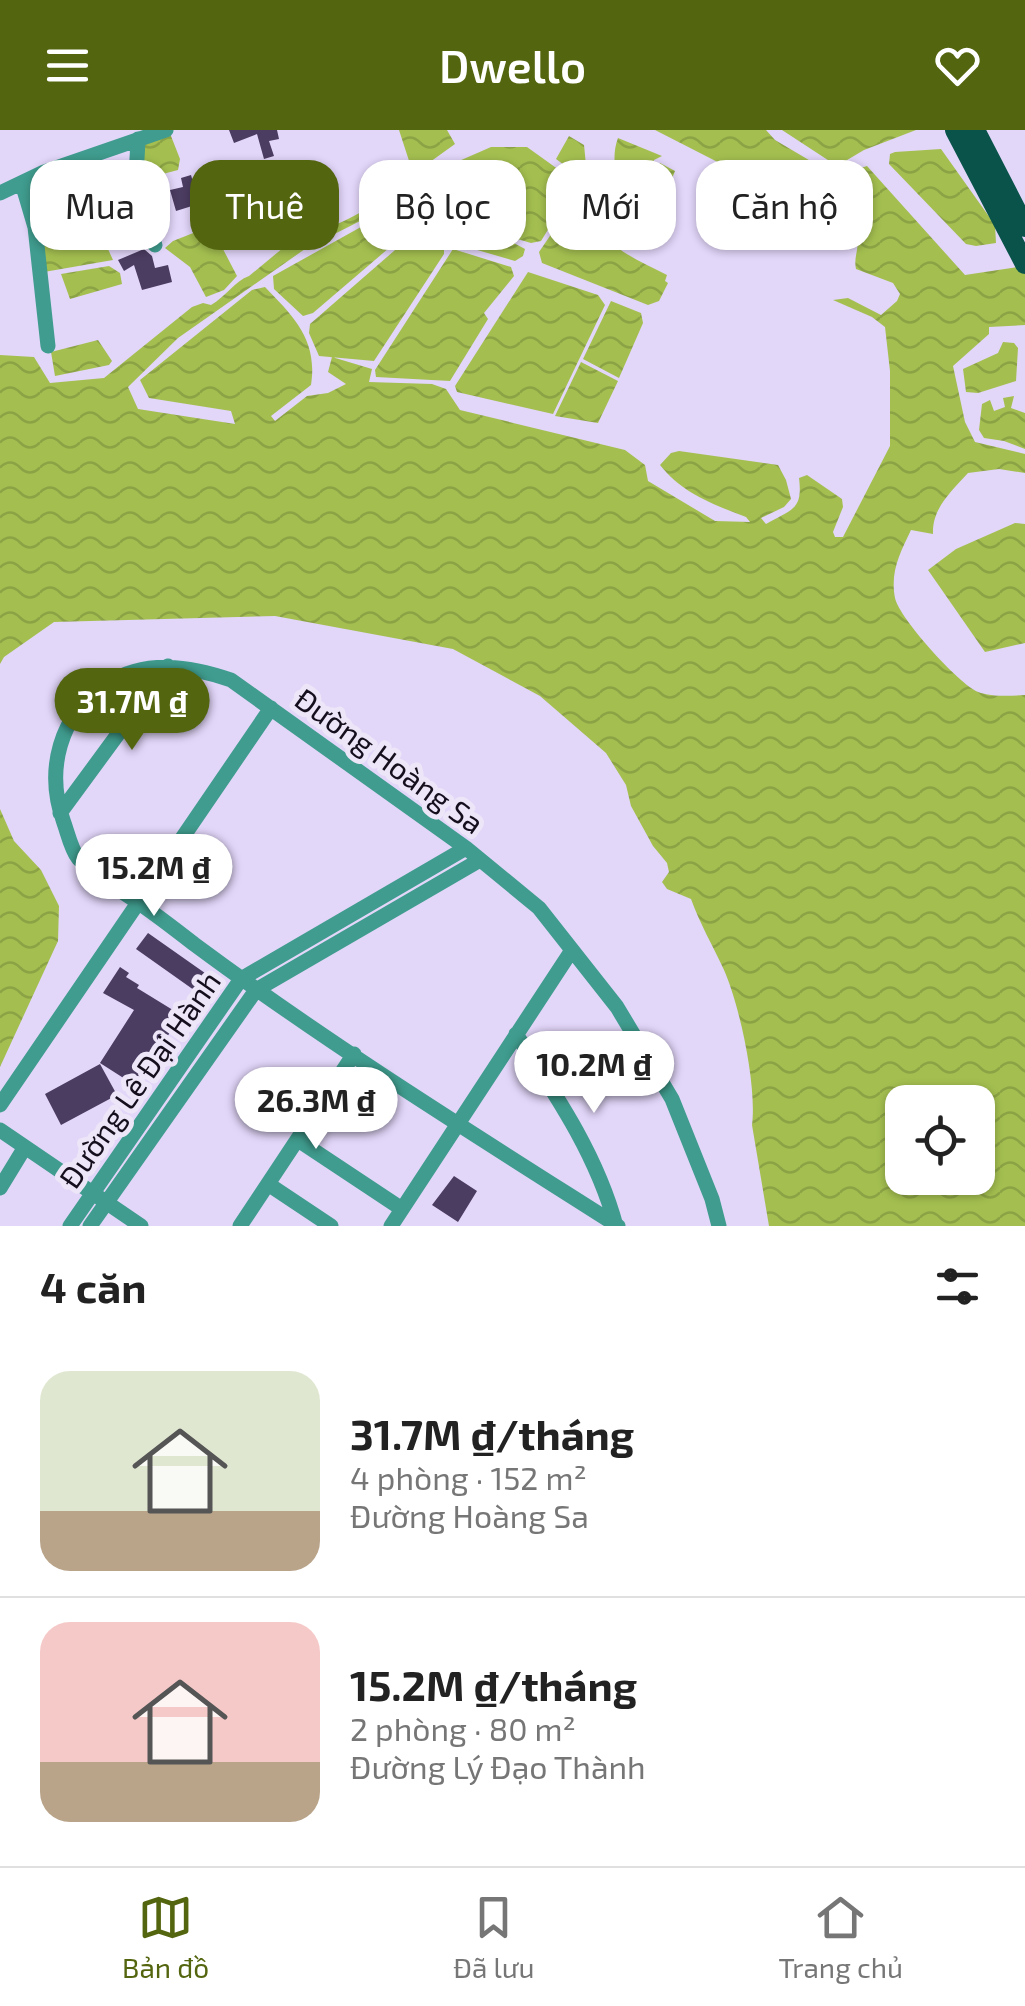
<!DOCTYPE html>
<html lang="vi">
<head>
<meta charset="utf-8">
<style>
  :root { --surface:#fff; --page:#f2f2f2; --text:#222; --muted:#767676; --line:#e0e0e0; --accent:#53650e }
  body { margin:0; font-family:"Exo 2",sans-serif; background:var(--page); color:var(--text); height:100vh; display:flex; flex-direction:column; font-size:38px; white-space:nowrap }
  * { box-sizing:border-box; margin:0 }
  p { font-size:32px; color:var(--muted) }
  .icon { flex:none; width:55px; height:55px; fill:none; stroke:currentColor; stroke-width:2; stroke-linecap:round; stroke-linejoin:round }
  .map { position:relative; height:1096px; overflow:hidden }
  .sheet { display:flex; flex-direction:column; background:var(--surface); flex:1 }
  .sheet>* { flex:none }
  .top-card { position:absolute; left:30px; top:30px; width:965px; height:90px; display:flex; gap:20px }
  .fabs { position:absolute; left:885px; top:955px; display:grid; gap:20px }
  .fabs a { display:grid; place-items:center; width:110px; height:110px; border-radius:20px; background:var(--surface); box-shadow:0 2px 8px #0004; font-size:50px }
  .price { position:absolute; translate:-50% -85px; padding:0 22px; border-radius:35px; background:#fff; color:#222; font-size:32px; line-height:65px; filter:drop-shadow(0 2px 5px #0008) }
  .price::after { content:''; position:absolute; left:50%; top:60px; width:30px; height:22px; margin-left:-15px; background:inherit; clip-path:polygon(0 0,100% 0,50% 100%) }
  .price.active { background:var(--accent); color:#fff }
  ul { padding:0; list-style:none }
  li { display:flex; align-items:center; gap:30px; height:250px; padding:0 40px }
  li+li { border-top:2px solid var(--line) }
  li span { display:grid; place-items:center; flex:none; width:280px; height:200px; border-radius:30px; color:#555 }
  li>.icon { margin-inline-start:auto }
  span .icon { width:120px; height:120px; fill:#fffc; stroke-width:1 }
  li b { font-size:42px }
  h2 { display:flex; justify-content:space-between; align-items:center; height:120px; padding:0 40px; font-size:42px }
  .chip { padding:0 35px; border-radius:30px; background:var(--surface); box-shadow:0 2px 8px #0004; font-size:35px; line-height:90px }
  .chip.active { background:var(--accent); color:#fff }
  header { display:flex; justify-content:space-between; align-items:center; height:130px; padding:0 40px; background:var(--accent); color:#fff; font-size:45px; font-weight:600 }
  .tabs { display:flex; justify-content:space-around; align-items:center; height:140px; border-top:2px solid var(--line); background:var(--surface); font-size:28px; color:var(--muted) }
  .tabs a { display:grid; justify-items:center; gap:5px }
  .tabs .active { color:var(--accent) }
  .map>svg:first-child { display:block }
  .water { fill:url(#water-waves); fill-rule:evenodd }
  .building { fill:#4b3c61 }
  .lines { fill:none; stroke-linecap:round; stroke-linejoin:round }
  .minor { stroke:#3f9c8e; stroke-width:15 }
  .major { stroke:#09534a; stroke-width:20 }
  .labels { text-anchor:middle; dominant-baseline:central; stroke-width:10; stroke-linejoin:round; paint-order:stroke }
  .street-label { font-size:30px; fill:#140e1d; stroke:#ede6f8 }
</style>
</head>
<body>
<header><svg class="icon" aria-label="menu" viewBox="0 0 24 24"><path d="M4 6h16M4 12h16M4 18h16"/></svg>Dwello<svg class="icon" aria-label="heart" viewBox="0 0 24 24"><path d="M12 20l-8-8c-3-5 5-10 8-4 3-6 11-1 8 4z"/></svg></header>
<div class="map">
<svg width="1025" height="1096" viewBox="0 0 1025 1096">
  <defs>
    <pattern id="water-waves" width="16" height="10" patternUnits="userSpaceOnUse" patternTransform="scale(2.5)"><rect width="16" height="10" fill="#a4bf50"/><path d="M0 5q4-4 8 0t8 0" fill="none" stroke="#8ca345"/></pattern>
  </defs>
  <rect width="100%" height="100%" fill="#e2d6f9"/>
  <path class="water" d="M399,0H447L455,14L416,42L412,40Z
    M655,0H766L775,10L836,46L867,36L965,145L1025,136V195L989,197V204L953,236L965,292L975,312L1025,324V343L999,339L968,343C951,362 932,378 933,404L911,400C900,423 890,442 895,468C899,488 959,554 978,562C991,567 1011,566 1025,565V1096H769L752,995C757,957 740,876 724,840C713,816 700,794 691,769L667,759L662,752L669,742L667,733L653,716L631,676L626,655L606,623L540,566L453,519L275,486L54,492L4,527L0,534V225L34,227L50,253L104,248L192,177L203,173L211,175C225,167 235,151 249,146L306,99C336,105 388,64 414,48L418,50L409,72L411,81L456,101L510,111L525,119L523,126L515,131L443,110L398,92L401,81L364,89L305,119L178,208L128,257L138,279L235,294L231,281L149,268L140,250L252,160L265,157C294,187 318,210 311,255L271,286L275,291L307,266L328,263L346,254L328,242L332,227L372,239L369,252L432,254L446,259L460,280L625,320L645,335L648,351L715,391L750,392L746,387C714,375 682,363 660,335L671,323L679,321L778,335L786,350L791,369L784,377L761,388L766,394C792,379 803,380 799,348L807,345L842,369L843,377L833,402L835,407H843L890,316V241L885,197L872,187L833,170L848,168L881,185L897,171L900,164L893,153L856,139C853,126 861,117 856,103ZM902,972H978V1048H902Z
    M782,0H916L864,20L837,36Z
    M168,6H171L180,29L178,40L159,45L142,31L144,14Z
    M569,6L584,15C588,51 588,94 618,118C633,129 651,137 667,145L665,151L668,153L659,171L648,175L542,133L539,122L582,59L579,46L556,29Z
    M618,8L662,26L654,30L632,74C616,58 610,29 618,8Z
    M491,17H527L573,50V59L541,111L531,113L420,80L421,56L443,38Z
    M941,19L995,95L996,113L976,116L966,114L889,34L890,24L895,22Z
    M660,33L675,41L652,98H645L643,88L635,84V78Z
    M94,87L107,98L103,108L113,130L44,142L43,105Z
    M377,88L402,102L403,106L313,183L303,186L274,159L273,146Z
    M211,96L237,146L224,160L206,167L190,137L165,118L173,111Z
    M410,107L444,116V124L374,231L319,226L309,203L310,194Z
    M453,119L511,137L514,146L484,183L488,189L450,251L376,247L375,240Z
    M109,136L120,143L122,154L70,169L61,144Z
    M528,142L598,165L605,175L553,284L457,262L455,256Z
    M611,171L641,183L643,193L619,248L583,229Z
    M98,210L112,231L109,235L55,246L51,222Z
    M1003,212L1014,213L1018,218L1016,251L978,263L966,262L963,239L998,223Z
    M581,232L618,251L598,293L555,286Z
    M1014,266L1011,278L1025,283V319L1004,311L984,308L979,300L982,274L990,270L994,281L1005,277L1003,268Z
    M1015,393L1025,394V513L985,522L928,440L956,419Z
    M0,679L14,711L41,740L59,776L58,811L0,937Z"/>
  <path class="building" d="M229,0H277L279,9L269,11L274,26L264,29L257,4L234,13Z
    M191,45L202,83L194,85L192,76L176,81L170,60L183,57L181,48Z
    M144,119L152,126L155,138L168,135L172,152L142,160L134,135L124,141L118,130Z
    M148,803L212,848L201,865L136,819Z
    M120,837L129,843L126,847L139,855L137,858L181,885L136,956L100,933L134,880L103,863Z
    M100,934L117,965L61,995L45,964Z
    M454,1046L477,1061L458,1092L432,1075Z"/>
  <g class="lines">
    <path class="minor" d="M138,9C137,47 128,85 155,115
      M22,53L35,97L48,216
      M0,63L44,42L166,0
      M60,683L168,536
      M516,904C556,965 597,1025 616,1096
      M0,975L271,578
      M0,1000L141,1096
      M298,1010L402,1079
      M268,1054L331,1096
      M0,1058L25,1017
      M70,1096L241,849L466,718
      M90,1096L256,860L480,730
      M240,1096L354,924
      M391,1096L572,820
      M618,1096C475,1005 330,915 194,814C176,800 158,786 139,773C119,759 96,747 78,728C71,719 68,704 64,693C45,641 59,584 107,554C145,529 190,536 231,550L466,718L539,778L617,877L672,969L712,1069L719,1096"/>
    <path class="major" d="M955,0L1025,134
      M975,0L1025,97"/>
  </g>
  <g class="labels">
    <g class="street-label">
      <text transform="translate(390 630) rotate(36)">Đường Hoàng Sa</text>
      <text transform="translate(139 949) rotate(-55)">Đường Lê Đại Hành</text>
    </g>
  </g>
</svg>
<div class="fabs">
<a><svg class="icon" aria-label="locate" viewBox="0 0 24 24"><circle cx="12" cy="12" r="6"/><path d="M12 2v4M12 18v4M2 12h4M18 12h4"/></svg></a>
</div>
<b class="price active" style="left:132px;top:623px">31.7M ₫</b>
<b class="price" style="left:154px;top:789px">15.2M ₫</b>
<b class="price" style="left:594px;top:986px">10.2M ₫</b>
<b class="price" style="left:316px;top:1022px">26.3M ₫</b>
<div class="top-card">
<a class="chip">Mua</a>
<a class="chip active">Thuê</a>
<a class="chip">Bộ lọc</a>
<a class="chip">Mới</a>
<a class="chip">Căn hộ</a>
</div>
</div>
<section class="sheet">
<h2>4 căn<svg class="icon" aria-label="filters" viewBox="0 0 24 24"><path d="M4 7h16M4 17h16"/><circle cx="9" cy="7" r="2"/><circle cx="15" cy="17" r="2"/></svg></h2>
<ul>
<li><span style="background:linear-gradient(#dfe7d0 70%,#b9a48a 0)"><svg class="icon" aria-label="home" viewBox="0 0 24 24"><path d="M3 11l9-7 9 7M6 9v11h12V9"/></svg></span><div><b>31.7M ₫/tháng</b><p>4 phòng · 152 m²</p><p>Đường Hoàng Sa</p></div></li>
<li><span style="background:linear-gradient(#f6c9c9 70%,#b9a48a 0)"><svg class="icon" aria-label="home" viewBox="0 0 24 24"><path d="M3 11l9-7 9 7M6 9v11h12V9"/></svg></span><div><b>15.2M ₫/tháng</b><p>2 phòng · 80 m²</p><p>Đường Lý Đạo Thành</p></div></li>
</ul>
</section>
<nav class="tabs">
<a class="active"><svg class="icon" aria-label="map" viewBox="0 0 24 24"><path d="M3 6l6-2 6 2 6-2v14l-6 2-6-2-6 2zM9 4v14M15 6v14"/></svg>Bản đồ</a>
<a><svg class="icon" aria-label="saved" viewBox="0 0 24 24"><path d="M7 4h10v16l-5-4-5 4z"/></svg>Đã lưu</a>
<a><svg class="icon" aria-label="home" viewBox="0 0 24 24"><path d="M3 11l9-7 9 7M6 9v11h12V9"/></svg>Trang chủ</a>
</nav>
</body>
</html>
